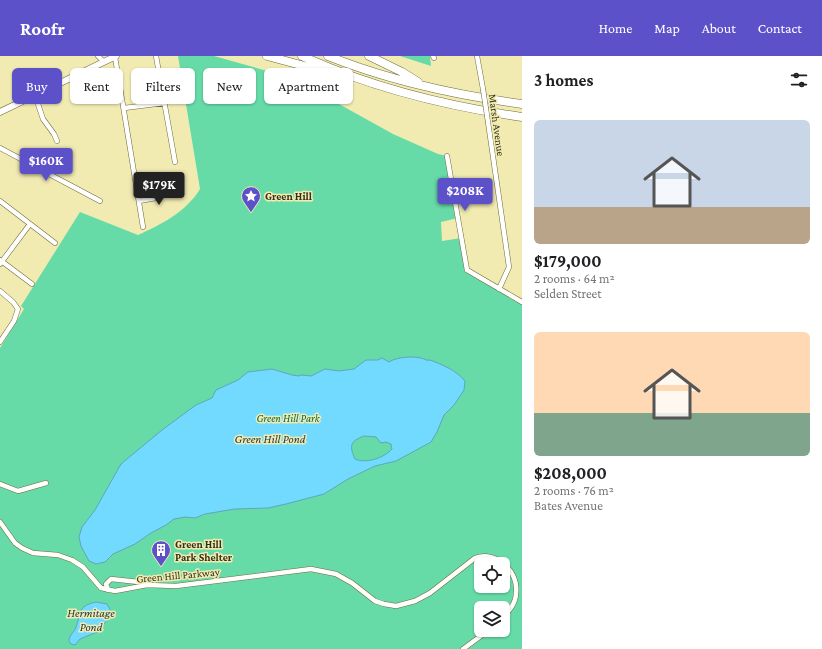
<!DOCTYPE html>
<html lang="en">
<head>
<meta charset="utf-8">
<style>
  :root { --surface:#fff; --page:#f6f6f6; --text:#202124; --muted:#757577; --accent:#5d51ca }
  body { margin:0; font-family:"Crimson Pro",serif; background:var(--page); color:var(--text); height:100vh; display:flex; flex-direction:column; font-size:15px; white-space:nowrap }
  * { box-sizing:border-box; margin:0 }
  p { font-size:13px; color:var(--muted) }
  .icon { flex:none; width:22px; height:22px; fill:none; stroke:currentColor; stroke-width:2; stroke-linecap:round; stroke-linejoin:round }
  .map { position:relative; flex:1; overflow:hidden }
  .drawer { display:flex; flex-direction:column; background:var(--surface); width:300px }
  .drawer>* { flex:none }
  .top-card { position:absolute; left:12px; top:12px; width:380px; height:36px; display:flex; gap:8px }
  .fabs { position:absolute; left:474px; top:501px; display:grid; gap:8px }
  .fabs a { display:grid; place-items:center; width:36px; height:36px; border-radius:6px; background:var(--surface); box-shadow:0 1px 3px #0004; font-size:20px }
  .price { position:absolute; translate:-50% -34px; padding:0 9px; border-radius:4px; background:var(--accent); color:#fff; font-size:13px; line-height:26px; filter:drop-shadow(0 1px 2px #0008) }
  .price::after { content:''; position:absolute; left:50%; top:24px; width:12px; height:9px; margin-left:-6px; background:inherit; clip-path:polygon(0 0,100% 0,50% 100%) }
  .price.selected { background:#222; color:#fff }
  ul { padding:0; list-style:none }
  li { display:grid; align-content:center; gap:8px; height:212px; padding:0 12px }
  li span { display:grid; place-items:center; height:124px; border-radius:6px; color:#555 }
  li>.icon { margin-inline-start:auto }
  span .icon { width:72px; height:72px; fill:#fffc; stroke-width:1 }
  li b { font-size:17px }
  h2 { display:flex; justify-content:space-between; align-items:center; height:48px; padding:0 12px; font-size:17px }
  .pill { padding:0 14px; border-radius:6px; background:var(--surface); box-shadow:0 1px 3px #0004; font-size:14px; line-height:36px }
  .pill.selected { background:var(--accent); color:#fff }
  header { display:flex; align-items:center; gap:24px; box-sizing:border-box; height:56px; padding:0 20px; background:var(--accent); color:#fff }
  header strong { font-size:19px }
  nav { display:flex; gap:22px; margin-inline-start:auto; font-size:14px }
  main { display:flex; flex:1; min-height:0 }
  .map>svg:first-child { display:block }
  .green { fill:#66dba8; fill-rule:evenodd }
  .water { fill:#71dafe; stroke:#5ea7b9; fill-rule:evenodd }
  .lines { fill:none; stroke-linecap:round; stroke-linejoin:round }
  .minor-casing { stroke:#716b36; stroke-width:5.5 }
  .secondary-casing { stroke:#716b36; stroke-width:7 }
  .motorway-casing { stroke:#716b36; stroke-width:9 }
  .minor { stroke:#fff; stroke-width:4.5 }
  .secondary { stroke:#fff; stroke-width:6 }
  .motorway { stroke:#fff; stroke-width:8 }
  .minor-bridge-casing { stroke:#716b36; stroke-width:5.5; stroke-linecap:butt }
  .minor-bridge { stroke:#fff; stroke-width:4.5 }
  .labels { text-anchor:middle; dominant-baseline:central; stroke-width:3; stroke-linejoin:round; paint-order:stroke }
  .street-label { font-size:11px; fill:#323019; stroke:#f1ebb2 }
  .poi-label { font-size:11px; font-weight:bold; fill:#323019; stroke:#f1ebb2; text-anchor:start }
  .park-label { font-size:11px; font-style:italic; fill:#006847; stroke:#f1ebb2 }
  .water-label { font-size:12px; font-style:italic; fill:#203841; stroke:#f1ebb2 }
</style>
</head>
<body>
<header>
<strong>Roofr</strong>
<nav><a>Home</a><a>Map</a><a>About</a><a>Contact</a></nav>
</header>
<main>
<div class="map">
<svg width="522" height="593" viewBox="0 0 522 593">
  <rect width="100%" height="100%" fill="#f1ebb2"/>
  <path class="green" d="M178,0H214L292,22L393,78L438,98L447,100L458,162L441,166L442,185L461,182L467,214L522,246V593H0V292L24,253L21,250L80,156L138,179C162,168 186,156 200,133ZM481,508H503V530H481ZM481,552H503V574H481Z
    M400,0H430L431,10Z"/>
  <path class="water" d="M382,302L389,306C397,301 411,300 421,302C425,303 426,305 430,304C443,309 456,314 465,325L464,334L454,349L444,359L437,376L431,386L396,405L375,410L348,423L324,438L286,448L268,452L235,453L205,458L195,462L185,461L174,463L166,469L151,477L135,488L113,498L105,506L96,508L89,505L81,490L79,481L82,471L95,454L121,408L162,374L196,349L212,342L216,334L238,324L248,316L272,313L292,319L299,320L302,319L311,320L325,313L339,315L354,313L366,304H378ZM364,380L376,381L381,387L386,386L391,388L392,393C384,402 366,408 355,403C349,390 350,385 364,380Z
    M96,546L107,548L112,557L111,560L97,576L80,583L75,589L71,588L69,585C69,579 74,577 76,571C81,558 77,550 96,546Z"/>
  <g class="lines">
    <defs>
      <path id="minor" d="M98,0L104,6
        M156,0L175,106
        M433,0L434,2
        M477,0L483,33
        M115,1L143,171
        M35,39L43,63L54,78L57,85
        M124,52L164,47
        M488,66L509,211L499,233
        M0,92L100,145
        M447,100L467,214L522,246
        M0,145L55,187
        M139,145L156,142L169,133
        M0,204L32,228
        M0,208L30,168
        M0,235L13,246L18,253L14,265L0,286
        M0,428L18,435L46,427
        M0,466L15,487L22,492L33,497L58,499L72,504L83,511L101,532L115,535L147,529L176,530L311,513L336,518L352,527L375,545L384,548L396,550L415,545L430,537L475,502C497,494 519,516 516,537C516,547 509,555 503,562
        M108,534L106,528L111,523L148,527
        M463,593L489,574"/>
      <path id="secondary" d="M0,56L116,0"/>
      <path id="motorway" d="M267,0L338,19
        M302,0C372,32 446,50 522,61
        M328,0C390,25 456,39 522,48
        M369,0L402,16L418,26"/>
    </defs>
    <use href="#minor" class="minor-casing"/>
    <use href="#secondary" class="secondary-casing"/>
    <use href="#motorway" class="motorway-casing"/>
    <use href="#minor" class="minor"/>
    <use href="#secondary" class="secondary"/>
    <use href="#motorway" class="motorway"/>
    <defs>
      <path id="minor-bridge" d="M483,33L488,66"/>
    </defs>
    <use href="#minor-bridge" class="minor-bridge-casing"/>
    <use href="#minor-bridge" class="minor-bridge"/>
  </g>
  <defs>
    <symbol id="sight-pin" viewBox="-11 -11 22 30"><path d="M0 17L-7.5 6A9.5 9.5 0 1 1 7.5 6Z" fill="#5d51ca" stroke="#f1ebb2"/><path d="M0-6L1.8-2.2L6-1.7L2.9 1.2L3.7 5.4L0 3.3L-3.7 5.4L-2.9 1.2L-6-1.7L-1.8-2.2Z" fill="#fff"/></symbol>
    <symbol id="building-pin" viewBox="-11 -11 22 30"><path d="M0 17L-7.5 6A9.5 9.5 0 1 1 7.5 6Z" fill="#5d51ca" stroke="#f1ebb2"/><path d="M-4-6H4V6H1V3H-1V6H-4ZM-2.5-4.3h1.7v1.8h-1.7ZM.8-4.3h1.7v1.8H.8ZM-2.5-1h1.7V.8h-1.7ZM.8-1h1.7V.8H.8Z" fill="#fff"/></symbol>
  </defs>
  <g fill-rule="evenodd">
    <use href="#sight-pin" x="240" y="129" width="22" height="30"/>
    <use href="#building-pin" x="150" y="483" width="22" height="30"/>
  </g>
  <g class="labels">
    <g class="street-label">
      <text transform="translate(497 69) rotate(82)">Marsh Avenue</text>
      <text transform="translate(178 519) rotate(-5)">Green Hill Parkway</text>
    </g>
    <g class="poi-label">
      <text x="265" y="140">Green Hill</text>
      <text x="175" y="488">Green Hill<tspan x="175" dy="13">Park Shelter</tspan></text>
    </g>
    <g class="park-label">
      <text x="288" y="362">Green Hill Park</text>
    </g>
    <g class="water-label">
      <text x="270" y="383">Green Hill Pond</text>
      <text x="91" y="557">Hermitage<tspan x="91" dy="14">Pond</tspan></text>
    </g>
  </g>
</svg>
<div class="fabs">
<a><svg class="icon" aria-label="locate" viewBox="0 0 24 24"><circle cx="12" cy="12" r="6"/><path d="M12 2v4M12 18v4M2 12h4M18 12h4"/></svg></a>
<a><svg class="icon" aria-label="layers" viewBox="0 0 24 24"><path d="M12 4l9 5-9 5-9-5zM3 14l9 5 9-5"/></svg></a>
</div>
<b class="price" style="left:46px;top:126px">$160K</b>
<b class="price selected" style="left:159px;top:150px">$179K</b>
<b class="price" style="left:465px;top:156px">$208K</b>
<div class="top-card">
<a class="pill selected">Buy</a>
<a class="pill">Rent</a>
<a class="pill">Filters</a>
<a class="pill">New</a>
<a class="pill">Apartment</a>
</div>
</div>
<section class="drawer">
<h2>3 homes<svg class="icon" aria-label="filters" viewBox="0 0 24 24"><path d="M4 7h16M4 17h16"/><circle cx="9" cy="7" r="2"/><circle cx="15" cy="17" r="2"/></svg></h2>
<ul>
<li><span style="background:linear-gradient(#c9d6e8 70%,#b9a48a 0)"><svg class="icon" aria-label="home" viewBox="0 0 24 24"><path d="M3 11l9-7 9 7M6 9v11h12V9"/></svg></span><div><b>$179,000</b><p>2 rooms · 64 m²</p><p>Selden Street</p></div></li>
<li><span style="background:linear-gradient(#ffd9b3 65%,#7fa58c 0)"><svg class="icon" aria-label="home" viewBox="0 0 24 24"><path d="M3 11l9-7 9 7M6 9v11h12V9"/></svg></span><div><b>$208,000</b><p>2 rooms · 76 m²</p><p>Bates Avenue</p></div></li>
</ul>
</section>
</main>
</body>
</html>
